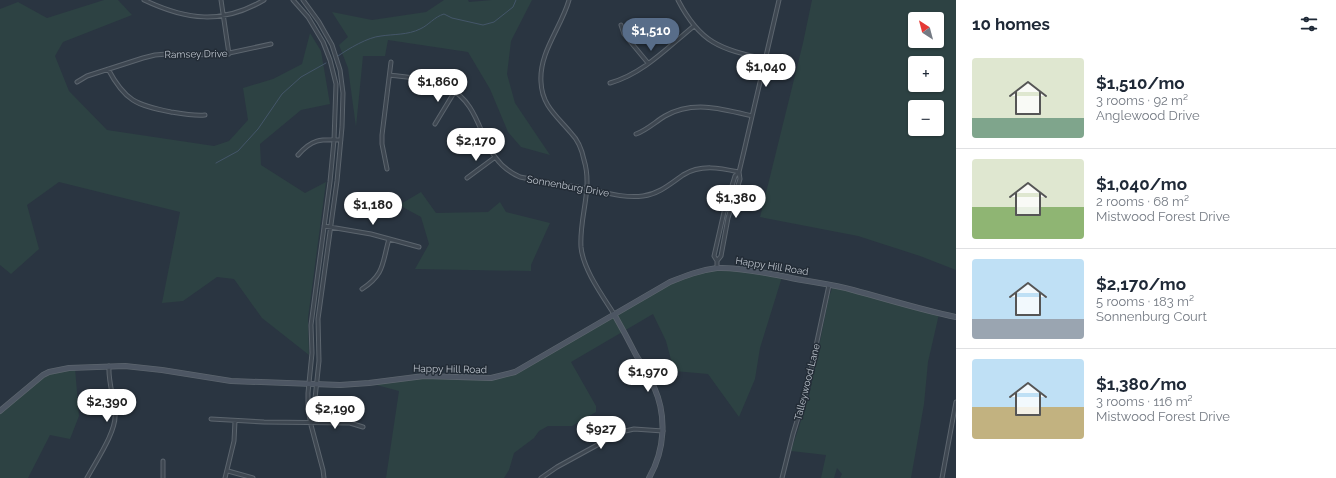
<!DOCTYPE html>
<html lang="en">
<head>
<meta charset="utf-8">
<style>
  :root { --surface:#fff; --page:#f2f2f3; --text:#1f2937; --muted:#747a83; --line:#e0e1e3; --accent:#586d89 }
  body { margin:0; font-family:Raleway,sans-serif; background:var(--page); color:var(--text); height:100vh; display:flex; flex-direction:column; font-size:15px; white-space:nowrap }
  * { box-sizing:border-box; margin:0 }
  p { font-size:13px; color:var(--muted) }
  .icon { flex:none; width:22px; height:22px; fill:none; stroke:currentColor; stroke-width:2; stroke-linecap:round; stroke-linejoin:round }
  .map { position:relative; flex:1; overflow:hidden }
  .panel { display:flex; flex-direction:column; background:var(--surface); width:380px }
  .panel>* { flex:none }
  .needle { width:26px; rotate:324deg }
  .controls { position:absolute; left:908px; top:12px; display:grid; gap:8px }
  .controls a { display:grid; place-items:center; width:36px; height:36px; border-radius:4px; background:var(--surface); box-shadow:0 1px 3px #0004; font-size:20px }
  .price { position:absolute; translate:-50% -34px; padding:0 9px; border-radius:14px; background:#fff; color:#222; font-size:13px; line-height:26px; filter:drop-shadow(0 1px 2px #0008) }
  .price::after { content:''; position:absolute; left:50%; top:24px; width:12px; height:9px; margin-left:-6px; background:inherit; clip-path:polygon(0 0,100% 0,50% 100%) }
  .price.on { background:var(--accent); color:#fff }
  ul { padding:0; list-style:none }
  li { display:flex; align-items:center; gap:12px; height:100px; padding:0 16px }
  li+li { border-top:1px solid var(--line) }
  li span { display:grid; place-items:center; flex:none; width:112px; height:80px; border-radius:4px; color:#555 }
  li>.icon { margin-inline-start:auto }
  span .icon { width:48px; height:48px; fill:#fffc; stroke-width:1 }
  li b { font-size:17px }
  h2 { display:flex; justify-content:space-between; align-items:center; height:48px; padding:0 16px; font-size:17px }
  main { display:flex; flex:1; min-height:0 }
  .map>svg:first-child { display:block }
  .green { fill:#2d4243; fill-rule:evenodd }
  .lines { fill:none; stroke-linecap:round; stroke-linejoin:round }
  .stream { stroke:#445669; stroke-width:1 }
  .street-casing { stroke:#5c656e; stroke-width:5 }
  .secondary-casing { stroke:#5c656e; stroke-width:6 }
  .street { stroke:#3e4751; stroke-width:3 }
  .secondary { stroke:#4d5663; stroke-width:4.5 }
  .labels { text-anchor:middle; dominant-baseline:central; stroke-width:3; stroke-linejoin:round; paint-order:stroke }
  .street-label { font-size:10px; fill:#bbc2cb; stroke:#232c36 }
</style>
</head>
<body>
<main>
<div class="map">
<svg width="956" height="478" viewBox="0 0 956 478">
  <rect width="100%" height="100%" fill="#2a3541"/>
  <path class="green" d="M104,0H118L132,15L63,42L55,56L69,91L107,130L214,146L229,141L248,120L243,88L273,79L302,64L310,33L321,51L330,104L301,110L260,144L261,165L305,193L326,182L308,318L309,355L262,318L234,279L217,277L183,301L162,303L180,212L59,182L27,205L39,249L11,274L0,265V9L18,2L47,18Z
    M444,0H468L469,2L492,0H532L511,41L507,74L515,103L550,155L521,147L508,132L490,89L468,52L388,40L385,56H363L356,127L348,68L339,45L348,37L332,12L372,20L426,12Z
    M812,0H956V270L920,256L858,236L760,217L803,43ZM915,19H937V41H915ZM915,63H937V85H915ZM915,107H937V129H915Z
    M421,192L436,213L488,212L500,202L506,212L550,223L531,265V271L415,269L429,244L421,217L399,205Z
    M727,268L782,277L760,348L755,379L739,417L708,374L674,371L666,341L653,314L571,362L596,406V412L572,426H548L539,431L534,438L514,453L509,470L504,478H386L399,391L369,383L409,377L486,379L507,375L663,286L695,272Z
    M833,286L939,314L928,362L924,404L911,478H840L842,474L837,468L834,478H821L826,455L791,451L809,396L829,297Z
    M75,368L79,416L70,439L50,435L28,478H0V411L43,375Z"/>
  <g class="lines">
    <path class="stream" d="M338,56C348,49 368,37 381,36C394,34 408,35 420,29C429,25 434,17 444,14L452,18L483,25L494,22L513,7L516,0
      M216,163L238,151L258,129L282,94L301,77L326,63"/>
    <defs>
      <path id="street" d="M144,0C186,20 222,25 264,0
        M221,0L229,54
        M293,0L308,17L323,42L330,60L336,84L334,140L330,182L311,325L312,353L308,393V408L311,425L323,470L324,478
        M303,0L319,22L332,45L340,70L343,93L342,127L337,181L318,319L319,361L314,408L311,417
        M569,0C561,28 539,52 541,82C542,106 557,116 571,133C578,140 582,150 584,160C593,189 579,217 581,247C583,269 602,295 614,314
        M678,0C700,43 720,49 765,59
        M621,25L624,34L648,63
        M108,69C125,101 136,105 171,112C183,114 194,116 205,115
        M390,75C409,78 432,78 449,88C488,109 476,158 520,177C539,181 558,184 577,187C598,190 621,199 643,196C659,194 670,184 683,175C701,164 720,168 739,172
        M77,82L87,76L143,58L155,55L167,54L220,55L271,44
        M610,83C643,74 668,47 694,26
        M435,124L455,91
        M636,134C647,130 655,122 665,116C693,100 723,109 752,116
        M298,155C312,139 320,139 341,140
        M387,169L382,144V135L391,62
        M467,178L494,158
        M324,226L371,234L419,247
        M717,261L714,256L724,212L735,176L739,172
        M717,268V261L721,256L728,218L740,179L739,172L744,151L779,0
        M362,289C385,274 382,263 389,239
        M211,419L264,422L350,423L363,427
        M228,471L253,478
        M87,478C96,461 117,431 115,413C114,397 108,382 109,366
        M163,478V461
        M225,478L234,441L235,421
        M541,478L557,467L621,432L634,429L663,431
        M782,478L793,434L807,388L829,285
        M942,478L956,402"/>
      <path id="secondary" d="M614,314C622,328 629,341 636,355C642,365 649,375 654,387C667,416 665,450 649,478
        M0,411L43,375L49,372L69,368L125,366L162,370L231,381L340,385L369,383L424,376L491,378L515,372L670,282C685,276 700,270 717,268C740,267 764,273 787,277C809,282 831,284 853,290C887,299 921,310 956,317"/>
    </defs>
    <use href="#street" class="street-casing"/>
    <use href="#secondary" class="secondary-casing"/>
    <use href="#street" class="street"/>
    <use href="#secondary" class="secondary"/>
  </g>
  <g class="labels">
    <g class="street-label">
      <text transform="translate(196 54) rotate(-1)">Ramsey Drive</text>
      <text transform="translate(568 186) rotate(10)">Sonnenburg Drive</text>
      <text transform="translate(772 266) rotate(9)">Happy Hill Road</text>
      <text transform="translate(450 369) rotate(1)">Happy Hill Road</text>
      <text transform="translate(807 382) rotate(-76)">Talleywood Lane</text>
    </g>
  </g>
</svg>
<div class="controls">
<a><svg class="needle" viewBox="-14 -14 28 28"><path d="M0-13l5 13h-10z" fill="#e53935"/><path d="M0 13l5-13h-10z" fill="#747a83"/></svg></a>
<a>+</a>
<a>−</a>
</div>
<b class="price on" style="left:651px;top:52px">$1,510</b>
<b class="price" style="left:766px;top:88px">$1,040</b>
<b class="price" style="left:438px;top:103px">$1,860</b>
<b class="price" style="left:476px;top:162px">$2,170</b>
<b class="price" style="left:736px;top:219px">$1,380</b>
<b class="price" style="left:373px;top:226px">$1,180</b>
<b class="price" style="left:648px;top:393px">$1,970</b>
<b class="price" style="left:107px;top:423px">$2,390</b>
<b class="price" style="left:335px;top:430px">$2,190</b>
<b class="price" style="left:601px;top:450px">$927</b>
</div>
<section class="panel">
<h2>10 homes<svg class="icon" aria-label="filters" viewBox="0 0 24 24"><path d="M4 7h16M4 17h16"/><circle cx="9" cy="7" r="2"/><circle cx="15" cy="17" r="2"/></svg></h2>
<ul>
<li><span style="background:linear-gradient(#dfe7d0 75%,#7fa58c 0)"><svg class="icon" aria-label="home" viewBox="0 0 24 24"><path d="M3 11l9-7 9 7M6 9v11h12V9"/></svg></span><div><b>$1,510/mo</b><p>3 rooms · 92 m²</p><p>Anglewood Drive</p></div></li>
<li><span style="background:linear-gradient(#dfe7d0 60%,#8fb573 0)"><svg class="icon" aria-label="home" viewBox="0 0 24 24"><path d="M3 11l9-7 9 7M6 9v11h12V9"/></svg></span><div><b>$1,040/mo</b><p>2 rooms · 68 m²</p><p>Mistwood Forest Drive</p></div></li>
<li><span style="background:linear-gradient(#bfe0f5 75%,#9aa5b1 0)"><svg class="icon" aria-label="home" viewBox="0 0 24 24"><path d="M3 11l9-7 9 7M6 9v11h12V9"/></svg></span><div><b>$2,170/mo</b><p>5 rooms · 183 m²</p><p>Sonnenburg Court</p></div></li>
<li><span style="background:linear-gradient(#bfe0f5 60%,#c2b280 0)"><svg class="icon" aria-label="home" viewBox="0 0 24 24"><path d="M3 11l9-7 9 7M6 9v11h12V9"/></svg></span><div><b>$1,380/mo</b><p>3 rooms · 116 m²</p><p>Mistwood Forest Drive</p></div></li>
</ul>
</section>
</main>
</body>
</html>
